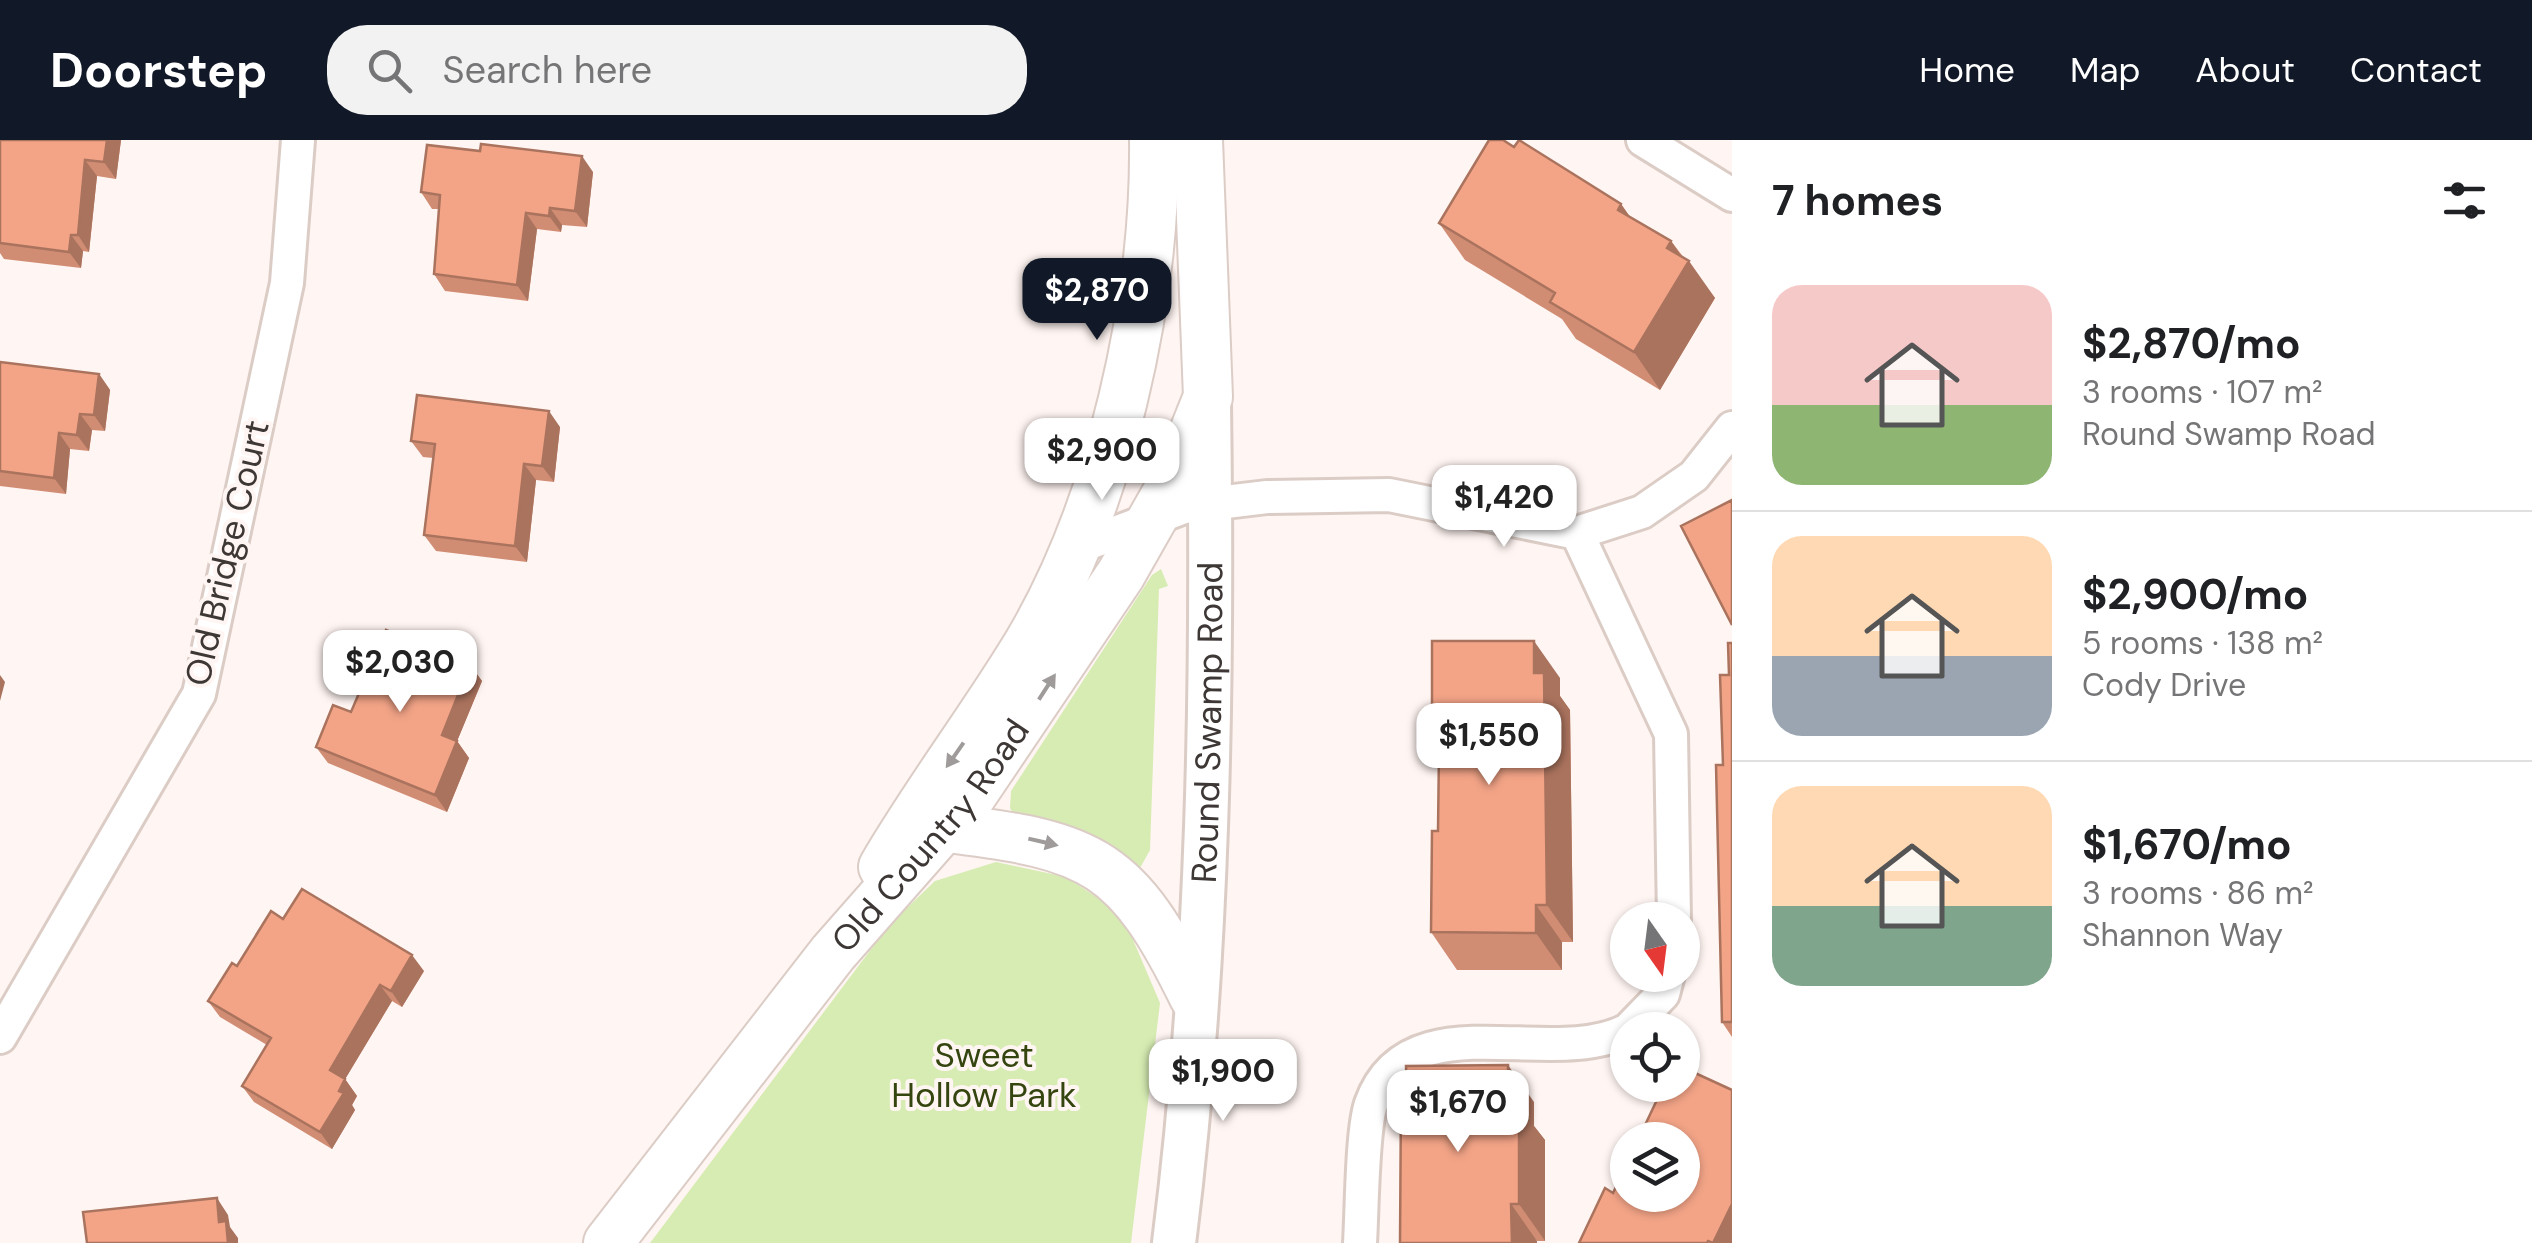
<!DOCTYPE html>
<html lang="en">
<head>
<meta charset="utf-8">
<style>
  :root { --surface:#fff; --page:#f2f2f2; --text:#202124; --muted:#757577; --line:#e0e0e0; --accent:#111827 }
  body { margin:0; font-family:"DM Sans",sans-serif; background:var(--page); color:var(--text); height:100vh; display:flex; flex-direction:column; font-size:38px; white-space:nowrap }
  * { box-sizing:border-box; margin:0 }
  p { font-size:32px; color:var(--muted) }
  .icon { flex:none; width:55px; height:55px; fill:none; stroke:currentColor; stroke-width:2; stroke-linecap:round; stroke-linejoin:round }
  .map { position:relative; flex:1; overflow:hidden }
  .drawer { display:flex; flex-direction:column; background:var(--surface); width:800px }
  .drawer>* { flex:none }
  .needle { width:65px; rotate:166deg }
  .controls { position:absolute; left:1610px; top:762px; display:grid; gap:20px }
  .controls a { display:grid; place-items:center; width:90px; height:90px; border-radius:50%; background:var(--surface); box-shadow:0 2px 8px #0004; font-size:50px }
  .price { position:absolute; translate:-50% -85px; padding:0 22px; border-radius:20px; background:#fff; color:#222; font-size:32px; line-height:65px; filter:drop-shadow(0 2px 5px #0008) }
  .price::after { content:''; position:absolute; left:50%; top:60px; width:30px; height:22px; margin-left:-15px; background:inherit; clip-path:polygon(0 0,100% 0,50% 100%) }
  .price.current { background:var(--accent); color:#fff }
  ul { padding:0; list-style:none }
  li { display:flex; align-items:center; gap:30px; height:250px; padding:0 40px }
  li+li { border-top:2px solid var(--line) }
  li span { display:grid; place-items:center; flex:none; width:280px; height:200px; border-radius:30px; color:#555 }
  li>.icon { margin-inline-start:auto }
  span .icon { width:120px; height:120px; fill:#fffc; stroke-width:1 }
  li b { font-size:42px }
  h2 { display:flex; justify-content:space-between; align-items:center; height:120px; padding:0 40px; font-size:42px }
  header { display:flex; align-items:center; gap:60px; box-sizing:border-box; height:140px; padding:0 50px; background:var(--accent); color:#fff }
  header strong { font-size:48px }
  nav { display:flex; gap:55px; margin-inline-start:auto; font-size:35px }
  .search { width:700px; height:90px; background:var(--page); display:flex; align-items:center; gap:25px; box-sizing:border-box; padding:0 35px; border-radius:40px; color:var(--muted); font-size:38px }
  main { display:flex; flex:1; min-height:0 }
  .map>svg:first-child { display:block }
  .green { fill:#d6ecb3 }
  .lines { fill:none; stroke-linecap:round; stroke-linejoin:round }
  .minor-casing { stroke:#dcccc6; stroke-width:38 }
  .tertiary-casing { stroke:#dcccc6; stroke-width:48 }
  .secondary-casing { stroke:#dcccc6; stroke-width:52 }
  .minor { stroke:#fff; stroke-width:32 }
  .tertiary { stroke:#fff; stroke-width:42 }
  .secondary { stroke:#fff; stroke-width:48 }
  .wall { fill:#d18d74 }
  .shaded-wall { fill:#aa735e }
  .building { fill:#f3a487; stroke:#aa735e; stroke-width:2.5 }
  .oneway { fill:#9e9b9a }
  .labels { text-anchor:middle; dominant-baseline:central; stroke-width:8; stroke-linejoin:round; paint-order:stroke }
  .street-label { font-size:35px; fill:#3d3735; stroke:#fff5f2 }
  .park-label { font-size:35px; fill:#35450f; stroke:#fff5f2 }
</style>
</head>
<body>
<header>
<strong>Doorstep</strong>
<div class="search"><svg class="icon" aria-label="search" viewBox="0 0 24 24"><circle cx="10" cy="10" r="6"/><path d="M15 15l6 6"/></svg>Search here</div>
<nav><a>Home</a><a>Map</a><a>About</a><a>Contact</a></nav>
</header>
<main>
<div class="map">
<svg width="1732" height="1103" viewBox="0 0 1732 1103">
  <rect width="100%" height="100%" fill="#fff5f2"/>
  <path class="green" d="M1161,429L1168,446L1159,449L1150,710L1140,728H1127L1016,679L1010,668L1011,651L1152,435Z
    M996,722L1066,737L1122,774L1160,863L1131,1103H650L890,784L935,741Z"/>
  <g class="lines">
    <defs>
      <path id="minor" d="M1643,0L1732,55
        M1577,393L1671,594L1674,780
        M1073,409L1184,367L1267,357L1389,355L1577,393L1642,372L1694,336L1732,288
        M1628,890L1663,854L1668,835
        M0,897L199,554L287,143L298,0
        M1360,1103C1362,1071 1362,990 1371,964C1409,858 1551,931 1628,890"/>
      <g id="tertiary">
        <path id="s1" d="M1174,1103C1209,826 1213,542 1209,263"/>
      </g>
      <g id="secondary">
        <path d="M946,688C1094,705 1128,722 1194,857"/>
        <path d="M883,727C928,650 982,580 1028,504C1111,364 1156,161 1154,0"/>
        <path id="s2" d="M608,1103L833,813L972,655L1121,434L1176,337L1208,257L1198,0"/>
      </g>
    </defs>
    <use href="#minor" class="minor-casing"/>
    <use href="#tertiary" class="tertiary-casing"/>
    <use href="#secondary" class="secondary-casing"/>
    <use href="#minor" class="minor"/>
    <use href="#tertiary" class="tertiary"/>
    <use href="#secondary" class="secondary"/>
  </g>
  <path class="wall" d="M0,0H121L116,39L97,36L89,112L83,111L81,128L4,119L0,113Z
    M480,11L593,32L587,87L562,85L561,92L537,89L528,161L445,151L434,134L439,69H432L421,52Z
    M1621,64L1630,77L1671,101L1715,158L1660,250L1576,199L1562,179L1465,120L1439,83Z
    M0,222L99,234L110,250L105,291L92,290L89,311L70,309L66,354L0,346Z
    M560,287L554,342L536,340L527,422L436,411L424,395L433,318L423,317L411,301Z
    M1732,503V897L1722,882L1723,625Z
    M470,525L482,541L457,601L469,618L447,672L328,623L316,607L351,572Z
    M1560,538V556L1570,570L1573,802H1562V830H1457L1431,792L1438,691L1439,620L1432,609Z
    M283,779L424,831L402,867L392,861L345,939L357,956L352,965L355,970L332,1009L254,962L242,946L267,905L220,877L208,861L237,826Z
    M1407,954L1534,962V986L1545,1000V1101H1537Z"/>
  <path class="shaded-wall" d="M107,0H121L116,39L104,22Z
    M582,16L593,32L587,87L575,71Z
    M85,20L97,36L89,112L78,95Z
    M1621,64L1647,101L1618,70Z
    M550,68L562,85L561,92L549,76Z
    M526,73L537,89L528,161L517,145Z
    M71,95L83,111L81,128L69,112Z
    M1671,101L1687,124L1689,121L1715,158L1660,250L1634,212L1667,108Z
    M99,234L110,250L105,291L94,275Z
    M549,271L560,287L554,342L542,326Z
    M80,274L92,290L89,311L77,295Z
    M59,293L70,309L66,354L54,338Z
    M524,324L536,340L527,422L515,406Z
    M1534,501L1560,538V556L1570,570L1573,802L1547,765L1534,533Z
    M470,525L482,541L453,611L442,595Z
    M0,535L5,542L0,561Z
    M457,601L469,618L447,672L435,655Z
    M1536,765L1562,802V830L1536,793Z
    M412,815L424,831L402,867L391,851Z
    M380,845L392,861L341,946L330,930Z
    M1508,925L1534,962V986L1545,1000V1101L1519,1064L1508,963Z
    M345,939L357,956L352,965L355,970L332,1009L320,992Z
    M217,1058L228,1075L230,1087L238,1098V1103H228L219,1082Z
    M1511,1064L1537,1101V1103H1512Z
    M1732,1064V1103H1713Z"/>
  <path class="building" d="M0,0H107L104,22L85,20L78,95H71L69,112L0,103Z
    M1489,0H1503L1514,7L1519,0L1621,64L1618,70L1671,101L1667,108L1689,121L1634,212L1550,162L1555,153L1439,83Z
    M481,4L582,16L575,71L550,68L549,76L526,73L517,145L434,134L440,55L421,52L427,5L480,11Z
    M0,222L99,234L94,275L80,274L77,295L59,293L54,338L0,331Z
    M417,255L549,271L542,326L524,324L515,406L424,395L435,304L411,301Z
    M1732,360V485L1681,386Z
    M386,490L470,525L442,595L457,601L435,655L316,607L333,565L351,572Z
    M1432,501H1534V533H1544L1547,765H1536V793L1431,792L1432,691H1438L1439,610L1432,609Z
    M1728,503H1732V882H1722L1716,625H1723L1720,535H1729Z
    M302,749L412,815L391,851L380,845L330,930L345,939L339,951L344,953L320,992L242,946L271,898L208,861L232,823L237,826L271,771L283,779Z
    M1508,925V963H1519V1064H1511L1512,1103H1400L1401,954H1407L1406,926Z
    M1682,927L1732,950V1064L1713,1103L1708,1101L1707,1103H1579L1605,1048L1613,1053L1628,1022V1055H1682V1000H1638L1664,945H1682Z
    M217,1058L219,1082L226,1081L228,1103H87L83,1072Z"/>
  <defs><path id="oneway-solid" d="M-6-.8H1V-3.2L6.5 0L1 3.2V.8H-6Z" transform="scale(2.5)"/></defs>
  <g class="oneway">
    <use href="#oneway-solid" transform="translate(1047 547) rotate(-57)"/>
    <use href="#oneway-solid" transform="translate(955 615) rotate(125)"/>
    <use href="#oneway-solid" transform="translate(1043 702) rotate(13)"/>
  </g>
  <g class="labels">
    <g class="street-label">
      <text transform="translate(227 413) rotate(-77)">Old Bridge Court</text>
      <text stroke="none"><textPath href="#s1" startOffset="522">Round Swamp Road</textPath></text>
      <text stroke="none"><textPath href="#s2" startOffset="520">Old Country Road</textPath></text>
    </g>
    <g class="park-label">
      <text x="984" y="915">Sweet<tspan x="984" dy="40">Hollow Park</tspan></text>
    </g>
  </g>
</svg>
<div class="controls">
<a><svg class="needle" viewBox="-14 -14 28 28"><path d="M0-13l5 13h-10z" fill="#e53935"/><path d="M0 13l5-13h-10z" fill="#757577"/></svg></a>
<a><svg class="icon" aria-label="locate" viewBox="0 0 24 24"><circle cx="12" cy="12" r="6"/><path d="M12 2v4M12 18v4M2 12h4M18 12h4"/></svg></a>
<a><svg class="icon" aria-label="layers" viewBox="0 0 24 24"><path d="M12 4l9 5-9 5-9-5zM3 14l9 5 9-5"/></svg></a>
</div>
<b class="price current" style="left:1097px;top:203px">$2,870</b>
<b class="price" style="left:1102px;top:363px">$2,900</b>
<b class="price" style="left:1504px;top:410px">$1,420</b>
<b class="price" style="left:400px;top:575px">$2,030</b>
<b class="price" style="left:1489px;top:648px">$1,550</b>
<b class="price" style="left:1223px;top:984px">$1,900</b>
<b class="price" style="left:1458px;top:1015px">$1,670</b>
</div>
<section class="drawer">
<h2>7 homes<svg class="icon" aria-label="filters" viewBox="0 0 24 24"><path d="M4 7h16M4 17h16"/><circle cx="9" cy="7" r="2"/><circle cx="15" cy="17" r="2"/></svg></h2>
<ul>
<li><span style="background:linear-gradient(#f6c9c9 60%,#8fb573 0)"><svg class="icon" aria-label="home" viewBox="0 0 24 24"><path d="M3 11l9-7 9 7M6 9v11h12V9"/></svg></span><div><b>$2,870/mo</b><p>3 rooms · 107 m²</p><p>Round Swamp Road</p></div></li>
<li><span style="background:linear-gradient(#ffd9b3 60%,#9aa5b1 0)"><svg class="icon" aria-label="home" viewBox="0 0 24 24"><path d="M3 11l9-7 9 7M6 9v11h12V9"/></svg></span><div><b>$2,900/mo</b><p>5 rooms · 138 m²</p><p>Cody Drive</p></div></li>
<li><span style="background:linear-gradient(#ffd9b3 60%,#7fa58c 0)"><svg class="icon" aria-label="home" viewBox="0 0 24 24"><path d="M3 11l9-7 9 7M6 9v11h12V9"/></svg></span><div><b>$1,670/mo</b><p>3 rooms · 86 m²</p><p>Shannon Way</p></div></li>
</ul>
</section>
</main>
</body>
</html>
